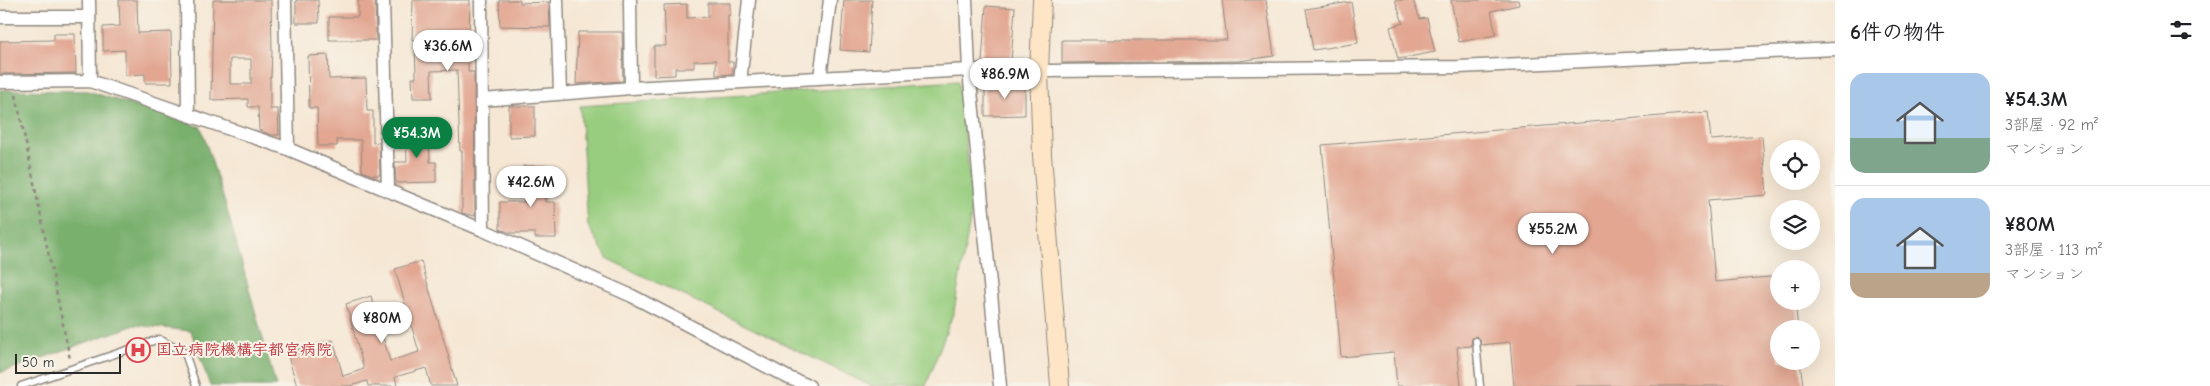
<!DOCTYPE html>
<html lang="ja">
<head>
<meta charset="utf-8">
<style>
  :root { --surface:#fff; --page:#f2f2f2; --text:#202124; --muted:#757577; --line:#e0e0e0; --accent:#0b8043 }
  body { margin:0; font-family:"Comic Neue","Klee One",sans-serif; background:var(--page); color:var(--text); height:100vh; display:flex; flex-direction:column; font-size:19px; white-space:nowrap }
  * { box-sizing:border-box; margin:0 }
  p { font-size:16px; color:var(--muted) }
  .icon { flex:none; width:28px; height:28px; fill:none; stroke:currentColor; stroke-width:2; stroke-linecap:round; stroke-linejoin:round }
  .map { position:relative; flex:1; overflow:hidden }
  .sheet { display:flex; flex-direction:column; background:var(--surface); width:375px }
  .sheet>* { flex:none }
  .buttons { position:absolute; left:1770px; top:140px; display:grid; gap:10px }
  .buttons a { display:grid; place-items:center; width:50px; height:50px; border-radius:50%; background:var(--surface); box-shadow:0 5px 20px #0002; font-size:25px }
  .scale { position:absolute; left:15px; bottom:12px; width:106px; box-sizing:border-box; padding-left:5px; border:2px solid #2b2b2b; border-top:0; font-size:14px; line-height:18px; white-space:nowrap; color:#2b2b2b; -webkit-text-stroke:4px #f7f3e8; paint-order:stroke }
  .price { position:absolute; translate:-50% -42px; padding:0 11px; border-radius:18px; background:#fff; color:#222; font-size:16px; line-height:32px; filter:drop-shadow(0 1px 2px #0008) }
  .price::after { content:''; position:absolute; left:50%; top:30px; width:15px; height:11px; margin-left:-8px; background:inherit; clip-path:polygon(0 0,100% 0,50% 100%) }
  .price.current { background:var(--accent); color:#fff }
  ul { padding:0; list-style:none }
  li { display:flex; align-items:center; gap:15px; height:125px; padding:0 15px }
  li+li { border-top:1px solid var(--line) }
  li span { display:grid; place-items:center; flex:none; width:140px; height:100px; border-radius:15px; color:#555 }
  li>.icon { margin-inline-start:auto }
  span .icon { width:60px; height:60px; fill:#fffc; stroke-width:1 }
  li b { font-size:21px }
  h2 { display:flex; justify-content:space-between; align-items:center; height:60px; padding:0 15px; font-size:21px }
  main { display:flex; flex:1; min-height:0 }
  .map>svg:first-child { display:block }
  .green { fill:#98cd7f; stroke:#627c55 }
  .forest { fill:#7ab06e; stroke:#526e4c }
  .building { fill:#e2a691; fill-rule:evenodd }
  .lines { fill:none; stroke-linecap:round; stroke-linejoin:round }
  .lane-casing { stroke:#908980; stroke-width:9 }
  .street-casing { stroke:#908980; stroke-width:15 }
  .secondary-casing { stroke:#908980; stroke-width:20 }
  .path { stroke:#908980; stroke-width:2.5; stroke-dasharray:4 4; stroke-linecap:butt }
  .lane { stroke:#fff; stroke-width:6 }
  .street { stroke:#fff; stroke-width:12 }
  .secondary { stroke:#fde5c5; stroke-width:18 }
  .labels { text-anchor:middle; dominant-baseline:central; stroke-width:4; stroke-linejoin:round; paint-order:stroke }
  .health-label { font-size:16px; font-weight:bold; fill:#be3a42; stroke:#f7f3e8; text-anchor:start }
</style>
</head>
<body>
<main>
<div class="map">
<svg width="1835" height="386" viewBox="0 0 1835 386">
  <rect width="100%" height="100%" fill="#f7f3e8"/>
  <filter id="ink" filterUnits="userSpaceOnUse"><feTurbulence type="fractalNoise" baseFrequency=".02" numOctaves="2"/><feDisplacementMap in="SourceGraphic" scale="10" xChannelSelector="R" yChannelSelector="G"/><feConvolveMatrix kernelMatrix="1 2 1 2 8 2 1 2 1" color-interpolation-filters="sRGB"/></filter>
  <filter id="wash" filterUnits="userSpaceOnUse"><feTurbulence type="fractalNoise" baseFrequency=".0096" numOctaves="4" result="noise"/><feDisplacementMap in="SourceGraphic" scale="20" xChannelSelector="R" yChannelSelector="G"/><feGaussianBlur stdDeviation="1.12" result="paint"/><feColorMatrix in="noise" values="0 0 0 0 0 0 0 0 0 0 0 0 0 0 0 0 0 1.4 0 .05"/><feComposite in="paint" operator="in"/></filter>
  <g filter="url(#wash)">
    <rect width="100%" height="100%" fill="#f6e7d4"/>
    <path class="green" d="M958,81L973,203L954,311L926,386H871L608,259L588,226L580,106Z"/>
    <path class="forest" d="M0,90L88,91L201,127L225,203L276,386H210L191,331L135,325L0,373Z"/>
    <g id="blocks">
      <path class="building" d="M119,0H137L138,33L171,32L172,83H145V74L125,75V50L103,51V27L120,26Z
        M213,0H271L272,51L271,77H270V109H278L279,135H271L259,130L258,107H248V99L211,100ZM230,59H251V84H230Z
        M296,0H318L319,23H296Z
        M358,0H375L376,40H329V17H358Z
        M413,0H470L468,72H474L475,216L462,213V151H460L457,70L431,71L432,98H413L412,78H416L415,40H412Z
        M499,0H520V3L549,2L550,27L500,26Z
        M844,0H872L869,52L840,50Z
        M1222,0H1266L1274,56L1239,61L1062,63V40H1227Z
        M1395,0H1413L1420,19L1427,18L1435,52L1398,59L1390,27L1403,23Z
        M1451,0H1518L1519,5L1491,11L1496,35L1459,42Z
        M1351,2L1358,43L1313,50L1306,9Z
        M708,3H730V15H728V62H733V74L716,75V60L694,61V68H675V75L654,76V46H666L664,5L687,4V18L708,17Z
        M986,6L1015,8L1011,62H982Z
        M578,32H622L623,81L576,84Z
        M54,34H75L76,73L0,74V41L54,40Z
        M328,55L329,79L366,78L367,111H373V143L379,142L380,175H372L362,171L361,140H337V146H318L317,108H309L308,56Z
        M1025,84V115L985,116V85Z
        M509,106H535V136L509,137Z
        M1708,112L1711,140L1762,136L1767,195L1708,200L1715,282L1779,276V301H1795L1798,329H1779V361H1800L1803,386H1514L1510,342L1481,345L1480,339L1476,336L1472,338L1471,346L1457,347L1461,386H1397L1394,352L1341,357L1322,145Z
        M406,128H429L430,162H436V182L396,183L395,162H407Z
        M523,166H544L545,202H555L556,238H535V233H511L500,229V202H524Z
        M421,261L457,386H431L426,368L395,377L397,386H368L367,381L350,386H297L287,353L333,340L343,376L364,369L346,304L371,296L390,361L419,352L395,269Z"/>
    </g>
  </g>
  <g filter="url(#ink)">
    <use href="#blocks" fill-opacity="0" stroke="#908980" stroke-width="1"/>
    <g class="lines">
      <defs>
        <path id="lane" d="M1476,341L1480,386
          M21,386L159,339L185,353L196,386"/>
        <path id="street" d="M89,0L90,81
          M187,0L188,114
          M285,0L288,149
          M383,0L388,189
          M481,0L483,230
          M557,0L560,93
          M630,0L631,88
          M966,0L969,70L1000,386
          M0,17H89
          M820,78L830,0
          M0,82L90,81L288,149L483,230L632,296L789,378L809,386
          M740,82L749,0
          M483,100L631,88L969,70L1049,71L1459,67L1835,49"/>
        <path id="secondary" d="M1042,0L1039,71L1042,155L1060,386"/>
      </defs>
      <use href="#lane" class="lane-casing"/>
      <use href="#street" class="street-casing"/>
      <use href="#secondary" class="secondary-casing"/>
      <path class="path" d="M16,95L70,359"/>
      <use href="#lane" class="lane"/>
      <use href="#street" class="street"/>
      <use href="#secondary" class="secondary"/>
    </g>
  </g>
  <defs>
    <symbol id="hospital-ring" viewBox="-11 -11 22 22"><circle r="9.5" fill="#f7f3e8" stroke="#e0444e" stroke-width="1.5"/><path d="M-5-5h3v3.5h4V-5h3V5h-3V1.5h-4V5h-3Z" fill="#e0444e"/></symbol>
  </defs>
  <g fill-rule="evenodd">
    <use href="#hospital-ring" x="124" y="336" width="28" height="28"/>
  </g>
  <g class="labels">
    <g class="health-label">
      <text x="156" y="350">国立病院機構宇都宮病院</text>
    </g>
  </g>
</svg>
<div class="buttons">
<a><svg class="icon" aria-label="locate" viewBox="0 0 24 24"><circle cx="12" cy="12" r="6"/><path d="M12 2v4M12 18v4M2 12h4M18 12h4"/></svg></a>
<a><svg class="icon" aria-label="layers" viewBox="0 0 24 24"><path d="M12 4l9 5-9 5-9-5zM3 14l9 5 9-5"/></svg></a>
<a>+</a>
<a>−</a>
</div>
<div class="scale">50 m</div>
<b class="price" style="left:448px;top:72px">¥36.6M</b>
<b class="price" style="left:1005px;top:100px">¥86.9M</b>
<b class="price current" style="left:417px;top:159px">¥54.3M</b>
<b class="price" style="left:531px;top:208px">¥42.6M</b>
<b class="price" style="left:1553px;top:255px">¥55.2M</b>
<b class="price" style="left:382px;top:344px">¥80M</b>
</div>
<section class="sheet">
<h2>6件の物件<svg class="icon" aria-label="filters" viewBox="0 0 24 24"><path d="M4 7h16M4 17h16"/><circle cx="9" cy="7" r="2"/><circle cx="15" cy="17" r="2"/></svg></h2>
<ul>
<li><span style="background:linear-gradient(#a9c7e8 65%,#7fa58c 0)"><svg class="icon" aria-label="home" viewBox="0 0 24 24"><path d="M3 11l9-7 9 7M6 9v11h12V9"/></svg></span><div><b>¥54.3M</b><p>3部屋 · 92 m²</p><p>マンション</p></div></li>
<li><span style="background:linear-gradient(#a9c7e8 75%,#b9a48a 0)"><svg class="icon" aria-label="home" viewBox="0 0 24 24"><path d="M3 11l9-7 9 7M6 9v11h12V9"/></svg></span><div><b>¥80M</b><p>3部屋 · 113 m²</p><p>マンション</p></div></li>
</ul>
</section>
</main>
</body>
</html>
